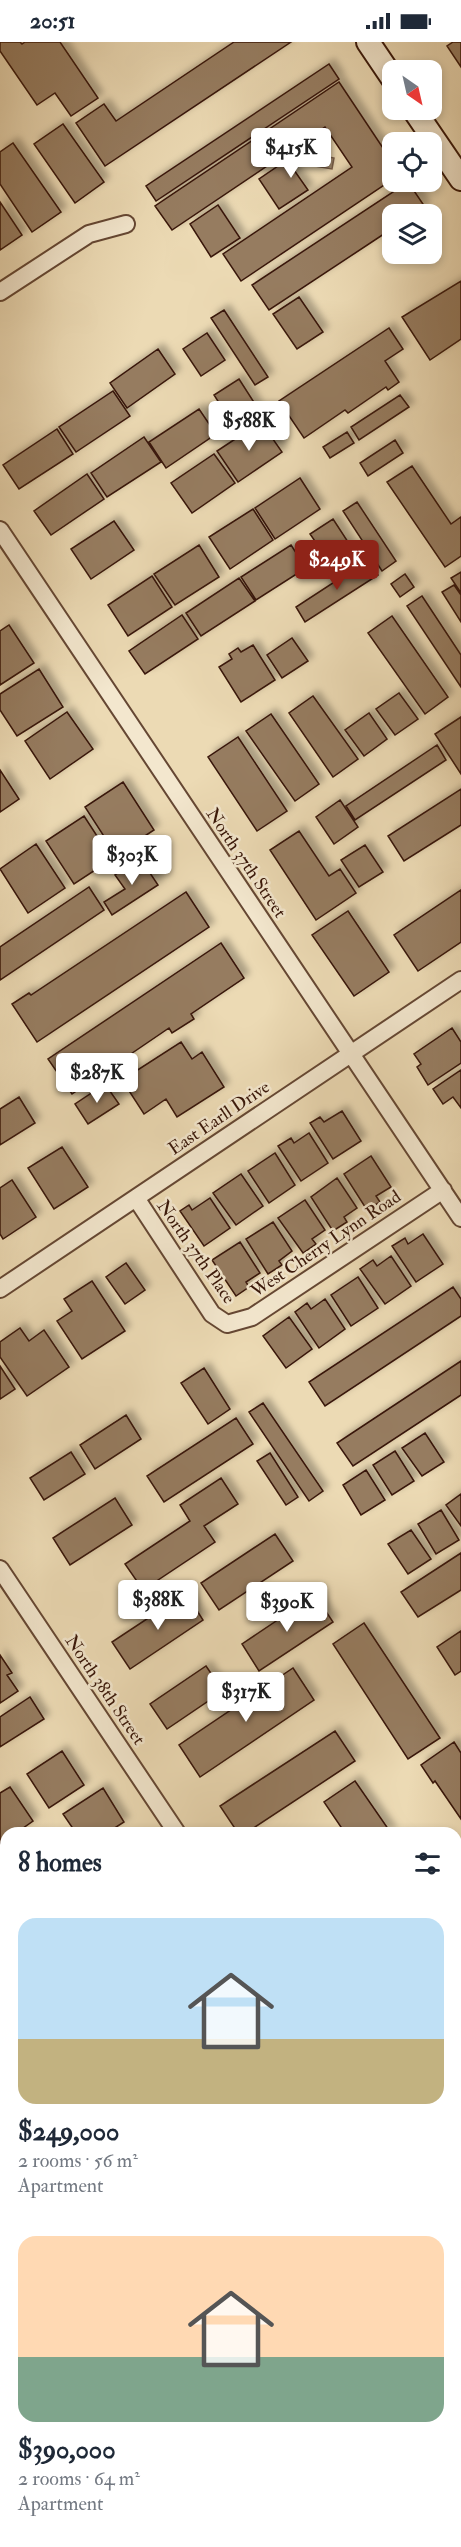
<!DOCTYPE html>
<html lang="en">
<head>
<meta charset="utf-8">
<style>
  :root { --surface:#fff; --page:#f2f2f3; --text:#1f2937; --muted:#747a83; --accent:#8f2418 }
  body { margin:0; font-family:"IM FELL Double Pica",serif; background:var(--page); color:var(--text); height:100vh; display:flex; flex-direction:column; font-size:22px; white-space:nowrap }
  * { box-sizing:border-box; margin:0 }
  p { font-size:20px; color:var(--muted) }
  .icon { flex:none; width:33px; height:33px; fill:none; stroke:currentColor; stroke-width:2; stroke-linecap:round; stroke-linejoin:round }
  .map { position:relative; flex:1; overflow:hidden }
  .panel { position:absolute; left:0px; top:1785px; width:462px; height:720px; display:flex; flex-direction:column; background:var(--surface); border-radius:18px 18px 0 0; box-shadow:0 3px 9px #0003 }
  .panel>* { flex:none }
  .needle { width:39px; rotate:146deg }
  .fabs { position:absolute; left:382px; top:18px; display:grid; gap:12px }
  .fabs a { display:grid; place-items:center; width:60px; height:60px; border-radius:12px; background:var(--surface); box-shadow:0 3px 9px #0003; font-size:30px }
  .price { position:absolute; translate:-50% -51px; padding:0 14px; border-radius:6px; background:#fff; color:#222; font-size:20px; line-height:39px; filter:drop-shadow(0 2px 3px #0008) }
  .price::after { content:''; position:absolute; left:50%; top:36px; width:18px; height:14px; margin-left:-9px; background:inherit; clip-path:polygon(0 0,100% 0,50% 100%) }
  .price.current { background:var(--accent); color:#fff }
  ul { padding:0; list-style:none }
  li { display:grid; align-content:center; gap:12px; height:318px; padding:0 18px }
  li span { display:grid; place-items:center; height:186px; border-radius:18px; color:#555 }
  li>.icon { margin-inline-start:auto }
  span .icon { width:108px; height:108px; fill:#fffc; stroke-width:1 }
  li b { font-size:26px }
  h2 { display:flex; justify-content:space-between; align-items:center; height:72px; padding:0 18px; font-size:26px }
  .status { display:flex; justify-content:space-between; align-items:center; height:42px; padding:0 30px; background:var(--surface); direction:ltr }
  .status svg { height:16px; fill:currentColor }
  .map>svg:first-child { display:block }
  .water { fill:#af977a; stroke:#7f634c; stroke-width:1.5 }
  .building { fill:#967c61; stroke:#381608; stroke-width:1.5; filter:url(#shadow) }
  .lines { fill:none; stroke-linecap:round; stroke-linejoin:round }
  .street-casing { stroke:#654733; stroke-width:20 }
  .secondary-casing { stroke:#381608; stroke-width:26 }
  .street { stroke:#f3e7ce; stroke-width:16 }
  .secondary { stroke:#f3e7ce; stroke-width:22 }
  .labels { text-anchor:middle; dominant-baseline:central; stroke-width:5; stroke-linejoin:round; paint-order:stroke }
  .street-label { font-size:18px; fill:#381608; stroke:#f3e7ce }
</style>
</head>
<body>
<div class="status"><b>20:51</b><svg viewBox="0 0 49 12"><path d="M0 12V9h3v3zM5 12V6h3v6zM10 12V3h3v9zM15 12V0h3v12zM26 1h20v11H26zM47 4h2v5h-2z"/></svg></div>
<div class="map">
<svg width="461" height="2505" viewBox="0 0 461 2505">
  <defs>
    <filter id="shadow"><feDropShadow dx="5.5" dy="-5.5" stdDeviation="3" flood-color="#0004"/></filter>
  </defs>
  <rect width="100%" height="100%" fill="#ecdab4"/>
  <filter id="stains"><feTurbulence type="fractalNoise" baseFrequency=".00333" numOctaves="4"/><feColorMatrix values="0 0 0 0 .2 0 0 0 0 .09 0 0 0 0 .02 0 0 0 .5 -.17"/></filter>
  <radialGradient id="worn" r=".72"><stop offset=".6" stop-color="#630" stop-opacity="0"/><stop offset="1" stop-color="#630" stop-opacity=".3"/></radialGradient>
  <path class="water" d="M310,111L334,116L332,127L308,123Z"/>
  <path class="building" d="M0,0H20L22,2L25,0H60L98,56L71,74L55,51L37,63L0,9Z
    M234,0H291L105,124L76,81L104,62L116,79Z
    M453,0H461V25L447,4Z
    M329,22L339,37L156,159L146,144Z
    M339,40L393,121V137L241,239L223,212L352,125L325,85L172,188L155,164Z
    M63,82L104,140L75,161L34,102Z
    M13,101L61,170L32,190L0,142V110Z
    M287,118L308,148L279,167L259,137Z
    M408,140L425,165L414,172H393V186L269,268L252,243Z
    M0,160L22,193L0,208Z
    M218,163L240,196L211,215L190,182Z
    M461,239V297L430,318L402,275Z
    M299,255L323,290L297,307L273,272Z
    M224,268L268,335L255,343L211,276Z
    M389,286L403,307L385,319L399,340L388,348L386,345L348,371L345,368L304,396L279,359Z
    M207,291L225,318L201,334L183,307Z
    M158,307L175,332L127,366L110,341Z
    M239,337L257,365L232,381L214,353Z
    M113,349L130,374L76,410L59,385Z
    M400,353L409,365L359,398L351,385Z
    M199,367L216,392L166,426L149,400Z
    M261,380L282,410L238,440L217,409Z
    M57,387L73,412L19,447L3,423Z
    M347,390L354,401L330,416L323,405Z
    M144,395L161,420L107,455L91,431Z
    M395,398L403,411L368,434L360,421Z
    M214,412L235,441L192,471L171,441Z
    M412,424L451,482L461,475V514L445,525L387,440Z
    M87,432L104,457L51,493L34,469Z
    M300,436L320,467L275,497L255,466Z
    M357,460L396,519L382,529L343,469Z
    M253,467L273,498L230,527L209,495Z
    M333,477L350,503L328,518L310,492Z
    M114,479L134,508L91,537L71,507Z
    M199,503L219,535L175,563L154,532Z
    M291,503L306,526L256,558L241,535Z
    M368,518L378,533L305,580L296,565Z
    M461,530V551L451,536Z
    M405,532L414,545L400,555L391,542Z
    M152,534L172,565L128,594L108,563Z
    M239,536L255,559L201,594L186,571Z
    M454,543L461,553V580L442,550Z
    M422,554L461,613V645L407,564Z
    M182,573L198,597L145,632L129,609Z
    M392,574L448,655L425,672L368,591Z
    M9,583L34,621L0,643V589Z
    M292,596L308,619L282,636L267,613Z
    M253,603L275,638L241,660L219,625L232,617L229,612L238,606L241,610Z
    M39,627L63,665L17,694L0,668V652Z
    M399,651L418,677L395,693L376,667Z
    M313,654L358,717L333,735L289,671Z
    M67,670L93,707L50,737L25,699Z
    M369,671L387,697L364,714L345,688Z
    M271,672L319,742L295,759L246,689Z
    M461,675V732L435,692Z
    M238,695L287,769L257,789L208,715Z
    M437,703L446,718L355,778L346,764Z
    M0,728L19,757L0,770Z
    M123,740L154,788L116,813L85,765Z
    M461,747V783L404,819L388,794Z
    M340,758L358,785L334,802L316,775Z
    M84,774L112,817L74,842L46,799Z
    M299,789L329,834L340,827L356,851L316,878L270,808Z
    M36,802L65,846L28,871L0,827Z
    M365,803L383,830L359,845L341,818Z
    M140,816L158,843L112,873L104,860L125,847L115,833Z
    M89,845L104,868L0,938V905Z
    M461,848V900L418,929L394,893Z
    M186,850L209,885L37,1000L12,962L29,951L31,953Z
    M348,869L389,930L354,954L312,893Z
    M221,901L244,936L191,972L194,977L172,991L169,986L72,1052L48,1017Z
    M452,986L461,1000V1021L428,1043L417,1025L421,1022L414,1012Z
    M181,1000L192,1017L202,1010L224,1045L177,1075L166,1057L144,1072L122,1038Z
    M461,1028V1066L453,1055L443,1062L433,1047Z
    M105,1042L119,1062L88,1082L75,1062Z
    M19,1055L35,1081L0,1103V1067Z
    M342,1069L361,1099L333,1117L310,1081L320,1075L324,1080Z
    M309,1091L328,1121L301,1139L278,1104L291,1096L294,1101Z
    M62,1105L88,1145L54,1167L28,1126Z
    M275,1111L295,1143L269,1161L248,1129Z
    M371,1114L391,1145L376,1154L380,1160L367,1168L344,1132Z
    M241,1132L263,1164L236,1183L213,1151Z
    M337,1136L357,1166L344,1175L347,1180L333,1189L311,1155Z
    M12,1138L36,1175L3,1197L0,1192V1146Z
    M210,1156L230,1186L204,1204L180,1169L189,1163L192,1168Z
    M305,1158L325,1188L312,1197L316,1202L303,1211L278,1176Z
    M273,1180L292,1209L279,1219L282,1223L268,1232L246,1197Z
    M423,1192L443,1222L416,1240L392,1204L405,1196L408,1202Z
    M240,1200L260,1231L246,1240L249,1245L236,1254L212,1218Z
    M391,1214L411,1244L385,1262L360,1227L373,1218L377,1224Z
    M126,1221L145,1248L125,1262L106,1235Z
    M358,1235L378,1266L351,1284L331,1253Z
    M92,1239L125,1289L82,1317L57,1279L72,1269L64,1257Z
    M453,1245L461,1257V1274L325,1364L309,1340Z
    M325,1257L345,1287L319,1306L295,1270L307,1261L311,1267Z
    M289,1275L312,1307L286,1326L263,1294Z
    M20,1286L29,1299L44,1288L69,1325L27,1354L0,1315V1300Z
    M461,1319V1353L353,1424L337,1401Z
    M0,1324L15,1347L0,1357Z
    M204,1326L230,1367L208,1382L181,1341Z
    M263,1361L323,1449L309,1459L249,1370Z
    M126,1373L141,1397L95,1427L80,1403Z
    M236,1376L253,1402L164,1460L147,1434Z
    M425,1391L444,1420L422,1434L402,1406Z
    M395,1409L414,1439L392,1453L373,1423Z
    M71,1410L85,1432L44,1458L30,1436Z
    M270,1411L298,1455L286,1463L257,1419Z
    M366,1428L385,1458L361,1473L343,1443Z
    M221,1436L238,1462L204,1484L215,1500L143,1548L125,1522L190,1479L180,1463Z
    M461,1452V1484L446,1463Z
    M115,1456L132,1483L70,1523L53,1496Z
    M441,1468L459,1498L436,1512L418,1482Z
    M411,1488L431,1517L408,1532L388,1502Z
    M275,1492L293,1519L219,1568L201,1541Z
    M461,1511V1548L418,1575L401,1550Z
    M186,1551L203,1578L130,1627L112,1600Z
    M315,1553L333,1580L259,1629L242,1602Z
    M364,1581L440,1696L408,1717L333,1602Z
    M461,1589V1629L455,1633L437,1605Z
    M0,1613L12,1631L7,1633L18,1649L0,1661Z
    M206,1624L223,1649L167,1687L150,1662Z
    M293,1626L314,1658L200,1735L179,1703Z
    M30,1655L44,1677L0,1705V1675Z
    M335,1689L355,1719L246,1791H238L220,1764Z
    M454,1700L461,1711V1777L435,1739L433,1741L421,1723Z
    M62,1709L84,1743L49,1766L27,1732Z
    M355,1739L391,1791H345L324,1760Z
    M10,1745L33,1779L16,1791H6V1798L0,1802V1751Z
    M103,1746L124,1780L107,1791H76L63,1772Z
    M456,1882L461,1889V1920L456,1923Z
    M6,1889V1936L0,1940V1892Z
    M6,1956V2001L1,2004L0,1960Z
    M461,1990V2035L456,2038V1994Z
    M461,2084V2119L458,2121L456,2087Z
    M6,2156V2194L0,2199V2160Z
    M456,2278L461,2285V2309L456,2312Z
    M0,2328L6,2337V2384L1,2387Z
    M456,2443L461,2450V2504L449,2505L445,2499H456Z"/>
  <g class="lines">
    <defs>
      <path id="street" d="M0,250L89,192L126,182
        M0,488L461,1176
        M136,1156L212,1272L227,1282L252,1275L443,1148
        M0,1247L461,938
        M0,1527L177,1791
        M456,2202L461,2210
        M0,2258L6,2254
        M456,2384L461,2381
        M456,2409L461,2417
        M302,2499L303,2505
        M324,2505L327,2499"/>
      <path id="secondary" d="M368,0L393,37
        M414,68L461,137"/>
    </defs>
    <use href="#street" class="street-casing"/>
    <use href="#secondary" class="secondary-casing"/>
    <use href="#street" class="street"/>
    <use href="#secondary" class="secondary"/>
  </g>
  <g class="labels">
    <g class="street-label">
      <text transform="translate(246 821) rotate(56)">North 37th Street</text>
      <text transform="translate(219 1076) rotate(-34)">East Earll Drive</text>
      <text transform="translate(326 1202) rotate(-34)">West Cherry Lynn Road</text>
      <text transform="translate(196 1210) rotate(55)">North 37th Place</text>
      <text transform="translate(105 1648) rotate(56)">North 38th Street</text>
    </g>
  </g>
  <rect width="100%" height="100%" filter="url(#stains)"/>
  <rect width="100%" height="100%" fill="url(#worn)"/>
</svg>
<div class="fabs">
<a><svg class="needle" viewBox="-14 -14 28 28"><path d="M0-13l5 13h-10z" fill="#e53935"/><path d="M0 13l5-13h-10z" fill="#747a83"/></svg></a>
<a><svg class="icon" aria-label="locate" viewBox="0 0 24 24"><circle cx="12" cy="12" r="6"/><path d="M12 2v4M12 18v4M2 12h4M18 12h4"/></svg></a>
<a><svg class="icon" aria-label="layers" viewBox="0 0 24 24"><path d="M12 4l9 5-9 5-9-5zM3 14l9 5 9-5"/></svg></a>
</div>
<b class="price" style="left:291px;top:137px">$415K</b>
<b class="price" style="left:249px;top:410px">$588K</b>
<b class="price current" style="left:337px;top:549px">$249K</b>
<b class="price" style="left:132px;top:844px">$303K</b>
<b class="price" style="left:97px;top:1062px">$287K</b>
<b class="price" style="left:158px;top:1589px">$388K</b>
<b class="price" style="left:287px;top:1591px">$390K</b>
<b class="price" style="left:246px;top:1681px">$317K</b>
<section class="panel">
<h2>8 homes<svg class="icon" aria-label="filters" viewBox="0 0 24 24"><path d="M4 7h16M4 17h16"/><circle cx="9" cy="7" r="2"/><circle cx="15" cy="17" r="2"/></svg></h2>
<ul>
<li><span style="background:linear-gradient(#bfe0f5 65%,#c2b280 0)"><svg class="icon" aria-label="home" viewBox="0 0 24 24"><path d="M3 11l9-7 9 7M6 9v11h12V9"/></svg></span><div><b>$249,000</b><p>2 rooms · 56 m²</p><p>Apartment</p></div></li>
<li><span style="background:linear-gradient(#ffd9b3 65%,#7fa58c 0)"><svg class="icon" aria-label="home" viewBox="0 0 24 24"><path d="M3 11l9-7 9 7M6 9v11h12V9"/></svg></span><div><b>$390,000</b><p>2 rooms · 64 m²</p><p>Apartment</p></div></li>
</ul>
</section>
</div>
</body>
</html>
